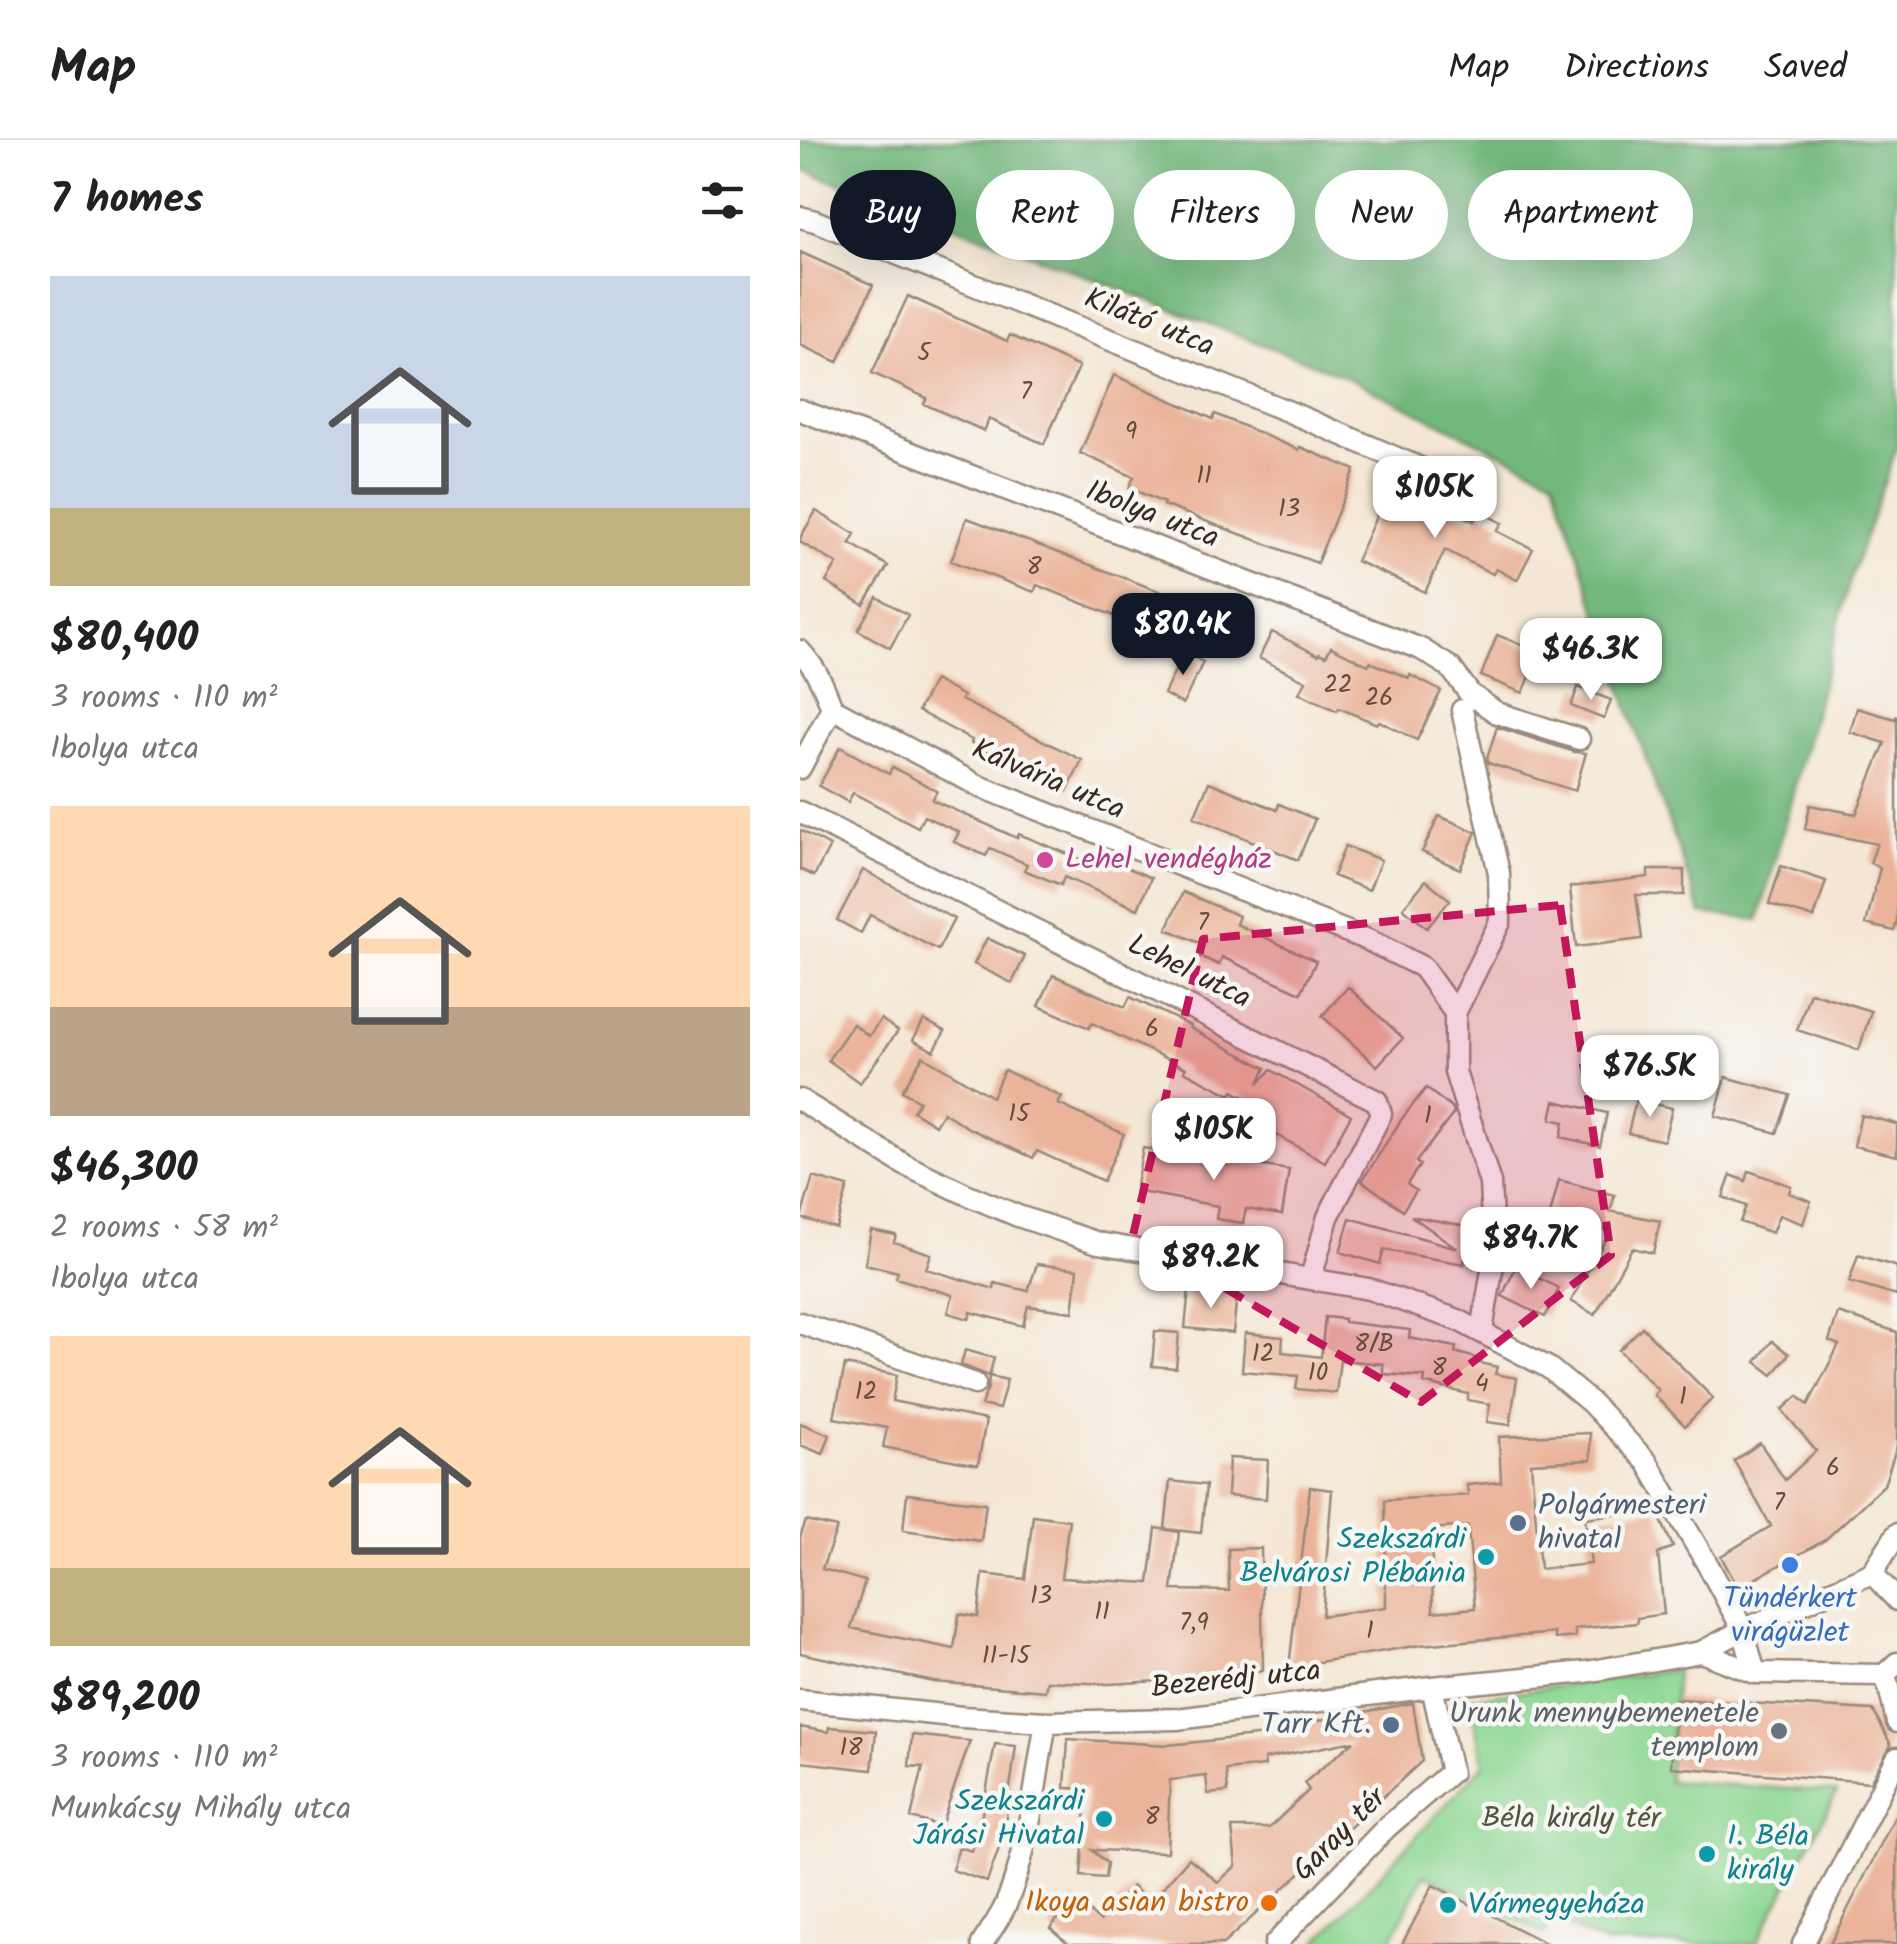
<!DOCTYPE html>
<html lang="en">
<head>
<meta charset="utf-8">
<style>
  :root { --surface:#fff; --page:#f2f2f2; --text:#222; --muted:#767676; --line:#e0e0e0; --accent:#111827 }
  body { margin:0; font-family:Kalam,sans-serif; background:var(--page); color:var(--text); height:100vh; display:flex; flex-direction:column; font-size:38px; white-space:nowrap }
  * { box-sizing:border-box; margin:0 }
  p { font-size:32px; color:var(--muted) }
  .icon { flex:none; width:55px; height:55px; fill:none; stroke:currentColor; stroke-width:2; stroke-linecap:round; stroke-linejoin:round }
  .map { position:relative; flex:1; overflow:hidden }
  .drawer { display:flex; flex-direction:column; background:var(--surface); width:800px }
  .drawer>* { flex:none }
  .top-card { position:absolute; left:30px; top:30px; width:915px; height:90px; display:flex; gap:20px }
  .price { position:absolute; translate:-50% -85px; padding:0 22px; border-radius:20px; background:#fff; color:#222; font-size:32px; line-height:65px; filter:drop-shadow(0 2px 5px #0008) }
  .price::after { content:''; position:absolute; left:50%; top:60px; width:30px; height:22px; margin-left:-15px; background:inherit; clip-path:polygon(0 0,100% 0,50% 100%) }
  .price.active { background:var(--accent); color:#fff }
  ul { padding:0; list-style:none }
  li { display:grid; align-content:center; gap:20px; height:530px; padding:0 50px }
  li span { display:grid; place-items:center; height:310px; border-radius:0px; color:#555 }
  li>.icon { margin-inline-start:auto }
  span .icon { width:180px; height:180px; fill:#fffc; stroke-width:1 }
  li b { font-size:42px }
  h2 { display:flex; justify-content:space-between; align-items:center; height:120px; padding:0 50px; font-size:42px }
  .chip { padding:0 35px; border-radius:45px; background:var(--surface); box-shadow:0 10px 40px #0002; font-size:35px; line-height:90px }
  .chip.active { background:var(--accent); color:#fff }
  header { display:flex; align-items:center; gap:60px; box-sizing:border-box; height:140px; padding:0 50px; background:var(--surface); border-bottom:2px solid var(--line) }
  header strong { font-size:48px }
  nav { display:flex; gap:55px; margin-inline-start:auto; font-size:35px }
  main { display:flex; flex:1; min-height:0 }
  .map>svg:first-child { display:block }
  .green { fill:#8dd793; stroke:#648058; stroke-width:2.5 }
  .forest { fill:#72b87d; stroke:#56714e; stroke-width:2.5 }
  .building { fill:#ebb49a; fill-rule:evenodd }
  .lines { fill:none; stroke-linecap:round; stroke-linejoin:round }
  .street-casing { stroke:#98887a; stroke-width:25 }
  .street { stroke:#fff; stroke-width:20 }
  .marked { fill:#c2185b; fill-opacity:0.2; stroke:#c2185b; stroke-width:8; stroke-dasharray:20 12; stroke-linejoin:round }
  .hotel-dot { fill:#d1479c; stroke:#f6f6f2; stroke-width:4 }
  .service-dot { fill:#5c6f8a; stroke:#f6f6f2; stroke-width:4 }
  .culture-dot { fill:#0f9aa8; stroke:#f6f6f2; stroke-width:4 }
  .shop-dot { fill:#3f7fe0; stroke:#f6f6f2; stroke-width:4 }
  .worship-dot { fill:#6b7280; stroke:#f6f6f2; stroke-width:4 }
  .food-dot { fill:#e8710a; stroke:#f6f6f2; stroke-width:4 }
  .labels { text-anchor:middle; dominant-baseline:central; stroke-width:9; stroke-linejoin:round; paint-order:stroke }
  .number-label { font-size:25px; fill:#674c3d }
  .street-label { font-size:30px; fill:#3b2a1e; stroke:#f6f6f2 }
  .hotel-label { font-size:30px; fill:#b23c85; stroke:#f6f6f2; text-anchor:start }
  .service-label { font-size:30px; fill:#4e5e75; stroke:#f6f6f2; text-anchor:start }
  .culture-label { font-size:30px; fill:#0d838f; stroke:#f6f6f2; text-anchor:end }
  .shop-label { font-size:30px; fill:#366cbe; stroke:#f6f6f2 }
  .worship-label { font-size:30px; fill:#5b616d; stroke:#f6f6f2; text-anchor:end }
  .park-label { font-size:30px; fill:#50553b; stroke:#f6f6f2 }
  .food-label { font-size:30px; fill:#c56008; stroke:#f6f6f2; text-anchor:end }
</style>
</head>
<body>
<header>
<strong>Map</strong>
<nav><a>Map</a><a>Directions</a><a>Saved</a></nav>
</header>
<main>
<section class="drawer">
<h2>7 homes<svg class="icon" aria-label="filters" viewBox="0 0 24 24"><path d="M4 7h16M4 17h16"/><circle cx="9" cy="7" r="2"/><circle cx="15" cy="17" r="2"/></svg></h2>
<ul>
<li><span style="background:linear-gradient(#c9d6e8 75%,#c2b280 0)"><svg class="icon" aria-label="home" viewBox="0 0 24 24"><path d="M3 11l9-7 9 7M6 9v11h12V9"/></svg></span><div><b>$80,400</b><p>3 rooms · 110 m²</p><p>Ibolya utca</p></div></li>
<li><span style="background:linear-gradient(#ffd9b3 65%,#b9a48a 0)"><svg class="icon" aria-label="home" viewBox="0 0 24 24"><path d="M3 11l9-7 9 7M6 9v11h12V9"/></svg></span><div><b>$46,300</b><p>2 rooms · 58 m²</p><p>Ibolya utca</p></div></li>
<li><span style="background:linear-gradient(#ffd9b3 75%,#c2b280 0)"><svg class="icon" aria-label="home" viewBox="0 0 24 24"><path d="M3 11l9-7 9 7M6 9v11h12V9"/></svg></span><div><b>$89,200</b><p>3 rooms · 110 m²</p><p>Munkácsy Mihály utca</p></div></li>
</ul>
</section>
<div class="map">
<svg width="1097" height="1804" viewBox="0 0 1097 1804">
  <rect width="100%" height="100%" fill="#f6f6f2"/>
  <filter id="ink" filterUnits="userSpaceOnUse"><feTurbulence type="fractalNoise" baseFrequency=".01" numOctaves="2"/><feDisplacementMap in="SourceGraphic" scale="20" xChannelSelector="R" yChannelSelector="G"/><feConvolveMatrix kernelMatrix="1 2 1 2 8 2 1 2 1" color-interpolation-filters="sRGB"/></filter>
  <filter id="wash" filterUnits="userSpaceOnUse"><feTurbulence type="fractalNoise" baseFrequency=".0048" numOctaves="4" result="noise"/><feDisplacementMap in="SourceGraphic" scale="40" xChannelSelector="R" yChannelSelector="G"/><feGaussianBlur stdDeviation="2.25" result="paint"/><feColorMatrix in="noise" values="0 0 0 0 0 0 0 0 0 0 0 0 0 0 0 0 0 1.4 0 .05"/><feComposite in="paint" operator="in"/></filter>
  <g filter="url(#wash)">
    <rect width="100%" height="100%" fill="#f5e7d5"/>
    <path class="green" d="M876,1530L868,1641L1037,1652L956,1804H805L753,1779L745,1794L624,1735L589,1804H515L684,1624L669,1558Z"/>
    <path class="forest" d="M0,0H1097V307L1051,436L959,780L901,773L829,571L754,339L537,233L193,100L0,29Z"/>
    <g id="blocks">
      <path class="building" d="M0,112L73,145L38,222L0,205Z
        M108,156L207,201L210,195L279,227L244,304L189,279L184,291L124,264L127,258L72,233Z
        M314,235L413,279L415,274L499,310L500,307L555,330L517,423L363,365L364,363L329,348L334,337L280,313Z
        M591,344L674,381L679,371L702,383L697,391L733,409L717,440L696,429L693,434L645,410L625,452L556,421Z
        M16,371L55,394L50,403L88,426L64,465L26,442L37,424L0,402V398Z
        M167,378L364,453L350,490L237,445L234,452L151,421Z
        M77,457L108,475L90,508L58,490Z
        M472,492L518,515L519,513L526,516L531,507L568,525L570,522L609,538L610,535L641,551L617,600L579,581L577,584L539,568L537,571L499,553L506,541L459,518Z
        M697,495L747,515L738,537L731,534L723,553L681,536Z
        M384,512L403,522L383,564L364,554Z
        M134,540L163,556L161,560L282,620L267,651L171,603L172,600L118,571Z
        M778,547L811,560L804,579L771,566Z
        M1057,568L1095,579L1097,575V780L1094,791L1066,784L1080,728L1070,723L1077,704L1005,689L1010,665L1056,674L1085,603L1050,592Z
        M697,587L775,612L786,613L775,651L688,623L687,618Z
        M40,607L89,634L92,627L137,651L132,660L217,698L219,694L295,725L299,715L351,738L338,769L264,737L261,745L224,730L227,724L190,708L186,716L154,702L159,692L124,676L118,687L53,653L48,662L19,646Z
        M409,642L477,670L479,664L515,679L498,720L394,677Z
        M639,676L676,692L660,729L622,712Z
        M0,690L30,706L14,736L0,729Z
        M545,706L581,720L569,750L533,736Z
        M981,726L1026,741L1014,778L969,764Z
        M63,730L154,779L138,810L70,775L61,793L37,780Z
        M848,730H884V755H836L842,799L776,807L770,747L848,737Z
        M626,740L650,760L627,788L603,768Z
        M383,752L439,776L436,784L516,821L501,853L422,817L419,825L399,816L404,805L367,789Z
        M187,798L225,816L212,843L174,824Z
        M253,835L325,867L330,857L391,886L390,888L466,928L458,944L471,930L551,975L525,1022L464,988L472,972L433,951L431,955L384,931L386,928L292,883L289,888L239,866Z
        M548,847L603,898L577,926L522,876Z
        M1010,852L1071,871L1059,910L997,890Z
        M81,879L98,891L60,943L28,920L53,884L69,896Z
        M124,880L145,891L134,911L113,900Z
        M123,916L192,957L204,930L262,957L258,964L324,994L303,1041L237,1011L233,1018L168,988L143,972L135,985L113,971L119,961L102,951Z
        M926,937L990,955L977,993L915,976Z
        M626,948L652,968L654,973L616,1022L620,1025L607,1044L616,1051L603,1070L562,1041L601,980Z
        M836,960L872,968L864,1001L828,993Z
        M755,961L807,973L800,1006L761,997L764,982L751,979Z
        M1061,975L1097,984V1016L1054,1006Z
        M343,1008L426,1022V1020L489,1030L482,1075L446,1069L443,1083L416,1079L418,1066L335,1051Z
        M949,1031L991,1046L989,1053L1011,1061L1003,1084L979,1075L972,1093L940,1082L946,1066L923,1057L931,1035L946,1041Z
        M13,1037L48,1047L36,1088L1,1078Z
        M759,1040L815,1055L810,1071L860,1081L853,1113L832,1108L795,1175L771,1161L810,1091L750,1075Z
        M611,1076L672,1087L664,1124L584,1110L580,1124L540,1112L550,1078L657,1108Z
        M71,1090L96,1095L94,1102L131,1114L126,1129L194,1149L195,1143L228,1151L237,1124L278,1129L273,1172L228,1166L223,1186L171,1172L169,1179L148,1173L153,1155L96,1138L98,1132L65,1124Z
        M1058,1115L1097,1127V1156L1049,1142Z
        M716,1127L759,1148L745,1177L702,1156Z
        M389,1149L437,1154L433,1193L385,1188Z
        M1038,1173L1097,1192V1306L1084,1345L1025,1400L938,1448L921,1416L971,1386L934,1321L960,1303L985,1340L1016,1311L982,1270L998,1256L1008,1265L1039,1205L1029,1201Z
        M525,1177L544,1179V1182L610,1190L609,1198L656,1207L655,1212L676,1218L675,1222L697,1227L695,1234L717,1238L710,1285L687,1282L690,1264L668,1260V1254L624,1243L625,1237L583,1234V1224L540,1220L536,1253L496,1249L498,1236L442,1231L445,1193L483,1197L482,1212L521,1217Z
        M842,1187L913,1258L885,1286L854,1255L858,1250L819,1210Z
        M355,1191L379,1193L376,1228L352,1226Z
        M972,1201L989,1214L973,1235L956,1222Z
        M165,1210L194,1218L189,1236L161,1225Z
        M45,1225L97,1235L92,1261L186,1280L178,1325L83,1307L87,1288L34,1278Z
        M189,1236L207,1240L199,1269L181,1265L188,1248Z
        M0,1283L30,1295L23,1314L0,1305Z
        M790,1293L791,1320L731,1323L740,1429L791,1424L785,1378L856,1369L873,1407L858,1414L864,1474L837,1478V1483L775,1489V1497L755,1499L754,1493L620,1505L489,1527L510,1347L532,1350L522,1476L586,1467L585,1360L668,1355L667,1345L701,1342L699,1297ZM668,1386L675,1468L633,1472L631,1389Z
        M429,1318L468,1320L466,1359L427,1356Z
        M370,1341L406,1345L401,1393L365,1389Z
        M107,1354L186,1363L181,1401L103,1390Z
        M233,1375L269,1380L261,1438L349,1443L356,1388L379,1392L372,1450L429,1451L428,1409L461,1408L463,1530L410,1538L309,1544L247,1541L245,1551L134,1542L0,1513V1397L6,1381L37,1388L22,1429L65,1441L51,1488L154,1509L159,1474L178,1477L183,1434L225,1439Z
        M876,1559L1073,1570L1091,1605L1070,1642L871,1627Z
        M613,1563L622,1621L423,1804H269L250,1788L274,1760L300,1781L332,1746L350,1762L389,1718L418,1742L436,1726L432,1688H469L509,1650L504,1643L554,1601L464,1619L465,1626L426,1630L428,1652L408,1654L406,1636L370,1640L367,1712L292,1710L307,1723L305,1738L281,1736L287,1649L265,1648L268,1599L368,1605L476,1594L475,1588Z
        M0,1587L28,1592L29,1587L76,1591L72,1630L0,1622Z
        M112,1595L170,1601L141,1686L111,1678L123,1627L109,1626Z
        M195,1604L216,1606L203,1697L187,1742L152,1730L159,1707L172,1711L182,1674Z
        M1097,1672V1804H1030L1077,1712Z
        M633,1745L747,1804H602Z"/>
    </g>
  </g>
  <g filter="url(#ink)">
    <use href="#blocks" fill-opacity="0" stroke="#98887a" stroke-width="2.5"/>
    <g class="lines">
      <defs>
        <path id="street" d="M0,77L15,81L492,273L634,334L672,354
          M0,270L621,509L650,527L670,554L697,573L779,599
          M0,511C16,528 24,546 32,568L179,646L568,800L622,827L655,873
          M662,570L699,733L700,782L655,873V932L690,1043L694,1118L682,1191
          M0,628L32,568
          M0,672L577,961L581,974L528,1077L511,1138
          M0,960L105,1025L168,1055L218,1076L298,1103L569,1149L658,1180L749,1228L791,1263L847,1322L909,1427L943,1490L955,1533
          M0,1183L175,1244
          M1072,1433L1097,1394
          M1072,1433L1097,1460
          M901,1512L955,1533L1084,1535L1097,1523
          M1084,1535L1089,1547L1097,1582
          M0,1560L162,1577L246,1582L377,1579L632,1547L786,1532L901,1512L943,1490L1072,1433
          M182,1804C190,1791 200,1778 206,1764C230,1707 235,1642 246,1582
          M475,1804L586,1688L651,1632L632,1547
          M1003,1804L1097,1618"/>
      </defs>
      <use href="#street" class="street-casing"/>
      <use href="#street" class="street"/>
    </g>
  </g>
  <path class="marked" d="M760,765L811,1115L621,1262L333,1095L403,799Z"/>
  <circle class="hotel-dot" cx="245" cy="720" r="10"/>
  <g class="service-dot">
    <circle cx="718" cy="1383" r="10"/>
    <circle cx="591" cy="1585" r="10"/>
  </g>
  <g class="culture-dot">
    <circle cx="686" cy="1417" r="10"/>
    <circle cx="304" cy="1679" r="10"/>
    <circle cx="907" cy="1714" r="10"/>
    <circle cx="648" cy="1765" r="10"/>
  </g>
  <circle class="shop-dot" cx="990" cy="1425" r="10"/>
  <circle class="worship-dot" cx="979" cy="1591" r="10"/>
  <circle class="food-dot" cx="469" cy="1763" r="10"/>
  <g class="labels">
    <g class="number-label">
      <text x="124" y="213">5</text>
      <text x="226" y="252">7</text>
      <text x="331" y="292">9</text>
      <text x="404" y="336">11</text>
      <text x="489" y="369">13</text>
      <text x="234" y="427">8</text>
      <text x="538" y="545">22</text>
      <text x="579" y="558">26</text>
      <text x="403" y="783">7</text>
      <text x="352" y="889">6</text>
      <text x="219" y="974">15</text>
      <text x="628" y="976">1</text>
      <text x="574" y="1204">8/B</text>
      <text x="463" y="1214">12</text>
      <text x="639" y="1228">8</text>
      <text x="518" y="1233">10</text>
      <text x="682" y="1244">4</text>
      <text x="66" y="1252">12</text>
      <text x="883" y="1257">1</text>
      <text x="1033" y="1328">6</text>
      <text x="979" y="1363">7</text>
      <text x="241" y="1456">13</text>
      <text x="302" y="1472">11</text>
      <text x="394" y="1483">7,9</text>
      <text x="570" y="1491">1</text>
      <text x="206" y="1516">11-15</text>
      <text x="51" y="1608">18</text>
      <text x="352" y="1677">8</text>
    </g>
    <g class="street-label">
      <text transform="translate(349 183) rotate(22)">Kilátó utca</text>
      <text transform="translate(352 375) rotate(21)">Ibolya utca</text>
      <text transform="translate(248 640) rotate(23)">Kálvária utca</text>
      <text transform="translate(389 832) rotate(26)">Lehel utca</text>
      <text transform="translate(436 1540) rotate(-6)">Bezerédj utca</text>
      <text transform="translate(540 1695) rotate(-45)">Garay tér</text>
    </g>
    <g class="hotel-label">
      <text x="265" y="720">Lehel vendégház</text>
    </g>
    <g class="service-label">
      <text x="738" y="1366">Polgármesteri<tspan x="738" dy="34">hivatal</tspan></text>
      <text x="571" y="1585" text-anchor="end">Tarr Kft.</text>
    </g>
    <g class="culture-label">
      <text x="666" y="1400">Szekszárdi<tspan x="666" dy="34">Belvárosi Plébánia</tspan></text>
      <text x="284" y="1662">Szekszárdi<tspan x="284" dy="34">Járási Hivatal</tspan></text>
      <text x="927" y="1697" text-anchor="start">I. Béla<tspan x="927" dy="34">király</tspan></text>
      <text x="668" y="1765" text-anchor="start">Vármegyeháza</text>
    </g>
    <g class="shop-label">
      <text x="990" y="1459">Tündérkert<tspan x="990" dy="34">virágüzlet</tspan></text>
    </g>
    <g class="worship-label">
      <text x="959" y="1574">Urunk mennybemenetele<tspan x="959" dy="34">templom</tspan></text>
    </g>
    <g class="park-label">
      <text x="771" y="1679">Béla király tér</text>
    </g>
    <g class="food-label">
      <text x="449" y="1763">Ikoya asian bistro</text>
    </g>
  </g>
</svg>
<b class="price" style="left:635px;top:401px">$105K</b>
<b class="price active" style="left:383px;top:538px">$80.4K</b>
<b class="price" style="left:791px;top:563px">$46.3K</b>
<b class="price" style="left:850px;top:980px">$76.5K</b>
<b class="price" style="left:414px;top:1043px">$105K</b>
<b class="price" style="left:731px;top:1152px">$84.7K</b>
<b class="price" style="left:411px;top:1171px">$89.2K</b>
<div class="top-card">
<a class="chip active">Buy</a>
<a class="chip">Rent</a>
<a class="chip">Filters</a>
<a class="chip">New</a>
<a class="chip">Apartment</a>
</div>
</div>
</main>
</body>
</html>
